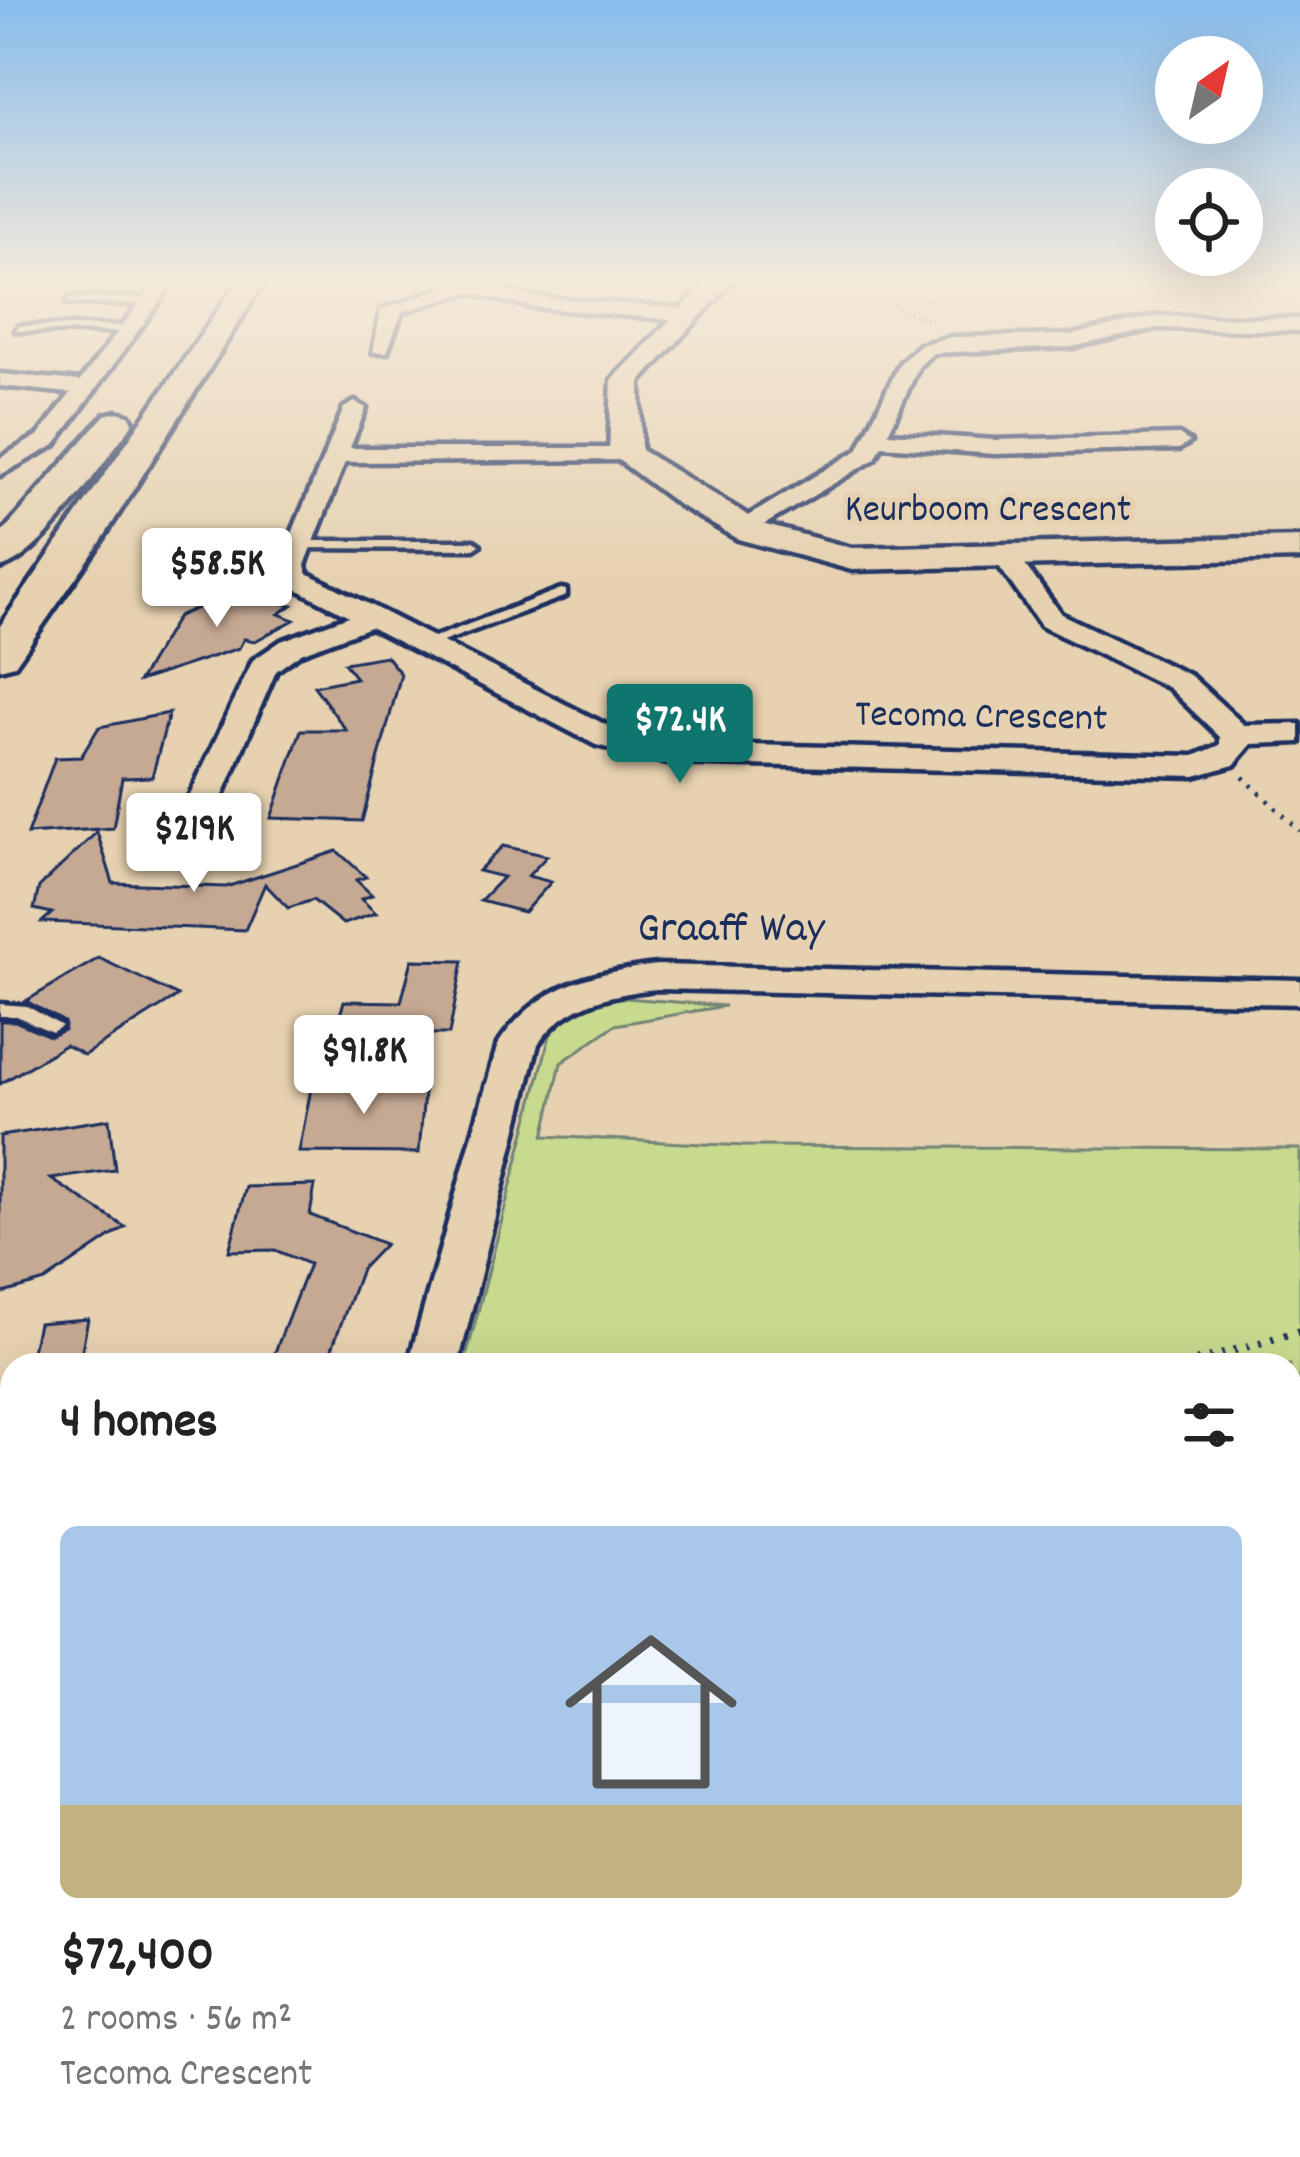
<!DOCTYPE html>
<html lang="en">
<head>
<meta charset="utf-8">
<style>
  :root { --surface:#fff; --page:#f2f2f2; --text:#222; --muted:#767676; --line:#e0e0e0; --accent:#0f766e }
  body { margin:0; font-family:Dekko,sans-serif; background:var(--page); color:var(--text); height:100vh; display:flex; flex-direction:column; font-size:45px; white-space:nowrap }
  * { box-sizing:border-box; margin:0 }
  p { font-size:39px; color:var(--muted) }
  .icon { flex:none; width:66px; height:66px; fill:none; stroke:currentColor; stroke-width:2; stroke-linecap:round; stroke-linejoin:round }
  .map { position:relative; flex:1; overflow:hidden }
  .panel { position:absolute; left:0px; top:1353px; width:1302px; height:804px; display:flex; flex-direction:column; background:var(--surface); border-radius:36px 36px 0 0; box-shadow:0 12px 48px #0002 }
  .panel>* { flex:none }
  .needle { width:78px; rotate:34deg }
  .buttons { position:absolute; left:1155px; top:36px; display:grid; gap:24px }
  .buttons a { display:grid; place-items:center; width:108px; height:108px; border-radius:50%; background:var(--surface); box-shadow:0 12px 48px #0002; font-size:60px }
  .price { position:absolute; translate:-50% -102px; padding:0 27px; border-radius:12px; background:#fff; color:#222; font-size:39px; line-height:78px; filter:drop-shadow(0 3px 6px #0008) }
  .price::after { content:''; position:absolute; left:50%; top:72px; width:36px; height:27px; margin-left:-18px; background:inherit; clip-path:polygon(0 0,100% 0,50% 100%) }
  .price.on { background:var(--accent); color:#fff }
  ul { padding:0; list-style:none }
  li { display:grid; align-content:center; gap:24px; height:636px; padding:0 60px }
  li+li { border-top:3px solid var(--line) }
  li span { display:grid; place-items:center; height:372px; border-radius:18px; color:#555 }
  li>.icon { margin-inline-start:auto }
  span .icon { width:216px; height:216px; fill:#fffc; stroke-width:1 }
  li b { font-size:51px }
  h2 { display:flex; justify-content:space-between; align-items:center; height:144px; padding:0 60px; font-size:51px }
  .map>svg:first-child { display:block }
  .green { fill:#c8da8e; stroke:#728476; stroke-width:3 }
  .building { fill:#c6a993; stroke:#1b2f5e; stroke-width:3 }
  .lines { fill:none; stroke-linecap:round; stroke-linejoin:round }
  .lane-casing { stroke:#1b2f5e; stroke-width:9 }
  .street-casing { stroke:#1b2f5e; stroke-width:9 }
  .secondary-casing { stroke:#1b2f5e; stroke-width:9 }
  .primary-casing { stroke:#1b2f5e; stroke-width:9 }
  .path-far2 { stroke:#1b2f5e; stroke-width:3; stroke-dasharray:1.5 4.5; stroke-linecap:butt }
  .path-far1 { stroke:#1b2f5e; stroke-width:4.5; stroke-dasharray:3 8; stroke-linecap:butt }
  .path { stroke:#1b2f5e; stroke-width:8; stroke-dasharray:3 10; stroke-linecap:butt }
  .lane { fill:#e6d1b0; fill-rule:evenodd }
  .street { fill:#e6d1b0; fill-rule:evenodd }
  .secondary { fill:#e6d1b0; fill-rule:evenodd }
  .primary { fill:#e6d1b0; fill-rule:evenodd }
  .labels { text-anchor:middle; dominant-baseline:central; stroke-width:10; stroke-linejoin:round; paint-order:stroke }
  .far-street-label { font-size:39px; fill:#1b2f5e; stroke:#e6d1b0 }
  .street-label { font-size:45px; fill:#1b2f5e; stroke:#e6d1b0 }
</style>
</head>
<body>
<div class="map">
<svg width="1300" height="2157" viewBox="0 0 1300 2157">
  <rect width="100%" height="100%" fill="#e6d1b0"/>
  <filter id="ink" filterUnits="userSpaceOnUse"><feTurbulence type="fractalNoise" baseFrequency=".00833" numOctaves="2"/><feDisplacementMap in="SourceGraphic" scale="24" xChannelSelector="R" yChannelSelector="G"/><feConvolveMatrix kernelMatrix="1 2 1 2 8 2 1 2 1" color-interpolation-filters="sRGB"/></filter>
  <g filter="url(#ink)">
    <path class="green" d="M614,997L725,1006L615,1025L561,1063L544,1136L745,1146L1300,1149V1539L1290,1545V1365H464L550,1035L569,1014Z"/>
    <path class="building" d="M256,583L251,598L292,605L279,614L294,620L255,641L244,639L239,648L139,681L178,616Z
      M386,656L401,674L362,821L271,818L301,730H346L314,686L356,678L344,663Z
      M169,713L152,777L122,778L113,828L27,834L55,758L81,757L99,727Z
      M97,832L113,883L226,887L337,851L366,877L356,880L372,895L361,899L376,913L343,924L313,900L288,908L265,884L245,930L42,922L52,913L34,909L39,887Z
      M503,846L547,856L528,876L551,882L524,912L480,901L503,877L478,871Z
      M99,958L178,996L84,1055L65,1045L0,1084V1021H15L50,1036L64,1030V1022L26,1001Z
      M412,960L463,961L449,1034H430L428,1051L336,1029L344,1001L401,1002Z
      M425,1080L419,1153L299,1152L312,1083Z
      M109,1119L115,1170L51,1179L125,1227L45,1281L0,1294V1136Z
      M315,1185L310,1215L385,1244L361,1269L326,1365H270L309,1264L275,1250L229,1251L246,1187Z
      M88,1319L79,1365H29L38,1323Z"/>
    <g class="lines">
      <defs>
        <path id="lane" d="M70,298H151L156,301L151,304L67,303Z
          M19,326H129L134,329L129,332L16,331Z
          M300,541H474L480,545L474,549L295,548L294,545Z
          M561,589L566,590V596L426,648L414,645Z
          M0,1004L27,1006L62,1026L52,1032L16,1016H0Z"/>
        <path id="street" d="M155,283H173L55,445L0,475V458L39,435L71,393L0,386V374L80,381Z
          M441,283H490L488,286L532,297L686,309L695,315L686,321L532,307L468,292L402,312L387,352H373L381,310L446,287Z
          M1157,316L1300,319V331L1157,328L1072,347L933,353L919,366L888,433L995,440L1179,435L1190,442L1179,449L995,454L882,446L875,459L747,535L738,538L725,530L858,450L900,363L919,345L951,337L1072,335Z
          M355,402L366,408L350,448H633L636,453L625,460L345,462L305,565L307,573L618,731L667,743L1194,756L1220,745V737L1169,688L1041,626L994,559L1007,551L1016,553L1061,614L1191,676L1244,725L1300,724V742L1252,744L1234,765L1195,776L667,763L596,745L370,627L301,653L276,671L211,823L194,833L182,830L177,823L253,660L281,641L349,616L285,583L279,565L344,408Z
          M657,965L1300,980V1004L657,989C611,994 566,1003 538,1044L458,1365H408L498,1044C537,986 590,973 657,965Z
          M12,1679V1733L0,1734V1680Z
          M1290,1709L1300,1713V1775L1290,1771Z"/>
        <path id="secondary" d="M706,283H731L640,382L641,450L762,524L852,548L1300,537V559L852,570L738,539L679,505L609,453L612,380Z"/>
        <path id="primary" d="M237,283H263L100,543L15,665L0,669V626Z
          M117,412L129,415L133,422L129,429C100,465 43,557 0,568V535L105,415Z"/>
      </defs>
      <use href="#lane" class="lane-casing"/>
      <use href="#street" class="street-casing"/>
      <use href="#secondary" class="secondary-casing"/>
      <use href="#primary" class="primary-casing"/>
      <path class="path-far2" d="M884,283L860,291L933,322
        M907,283L936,288
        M933,304L925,301L942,295L936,288L956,283"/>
      <path class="path-far1" d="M1243,777L1300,831"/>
      <path class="path" d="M1184,1365L1300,1331"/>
      <use href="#lane" class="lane"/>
      <use href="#street" class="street"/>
      <use href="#secondary" class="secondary"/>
      <use href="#primary" class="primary"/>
    </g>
  </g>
  <linearGradient id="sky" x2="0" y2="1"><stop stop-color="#87bcec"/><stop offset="0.48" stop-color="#f4eadb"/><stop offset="1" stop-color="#f4eadb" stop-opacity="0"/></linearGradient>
  <rect width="1300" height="585" fill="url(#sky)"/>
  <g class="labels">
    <g class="far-street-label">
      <text x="988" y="512">Keurboom Crescent</text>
      <text transform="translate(981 719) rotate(1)">Tecoma Crescent</text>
    </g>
    <g class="street-label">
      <text x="731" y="931">Graaff Way</text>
    </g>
  </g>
</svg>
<div class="buttons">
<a><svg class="needle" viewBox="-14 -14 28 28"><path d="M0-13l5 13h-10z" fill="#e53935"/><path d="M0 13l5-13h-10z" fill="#767676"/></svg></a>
<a><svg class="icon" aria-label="locate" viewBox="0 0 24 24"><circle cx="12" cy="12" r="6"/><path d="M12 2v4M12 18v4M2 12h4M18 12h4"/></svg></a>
</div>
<b class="price" style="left:217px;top:630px">$58.5K</b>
<b class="price on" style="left:680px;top:786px">$72.4K</b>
<b class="price" style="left:194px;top:895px">$219K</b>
<b class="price" style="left:364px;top:1117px">$91.8K</b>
<section class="panel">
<h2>4 homes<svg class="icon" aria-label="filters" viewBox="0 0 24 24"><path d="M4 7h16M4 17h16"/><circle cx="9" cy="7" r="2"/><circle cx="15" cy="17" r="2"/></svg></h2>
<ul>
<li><span style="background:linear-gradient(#a9c7e8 75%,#c2b280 0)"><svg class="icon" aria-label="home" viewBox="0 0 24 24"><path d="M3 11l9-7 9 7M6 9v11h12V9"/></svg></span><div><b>$72,400</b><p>2 rooms · 56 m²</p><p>Tecoma Crescent</p></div></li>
</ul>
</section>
</div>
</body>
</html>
